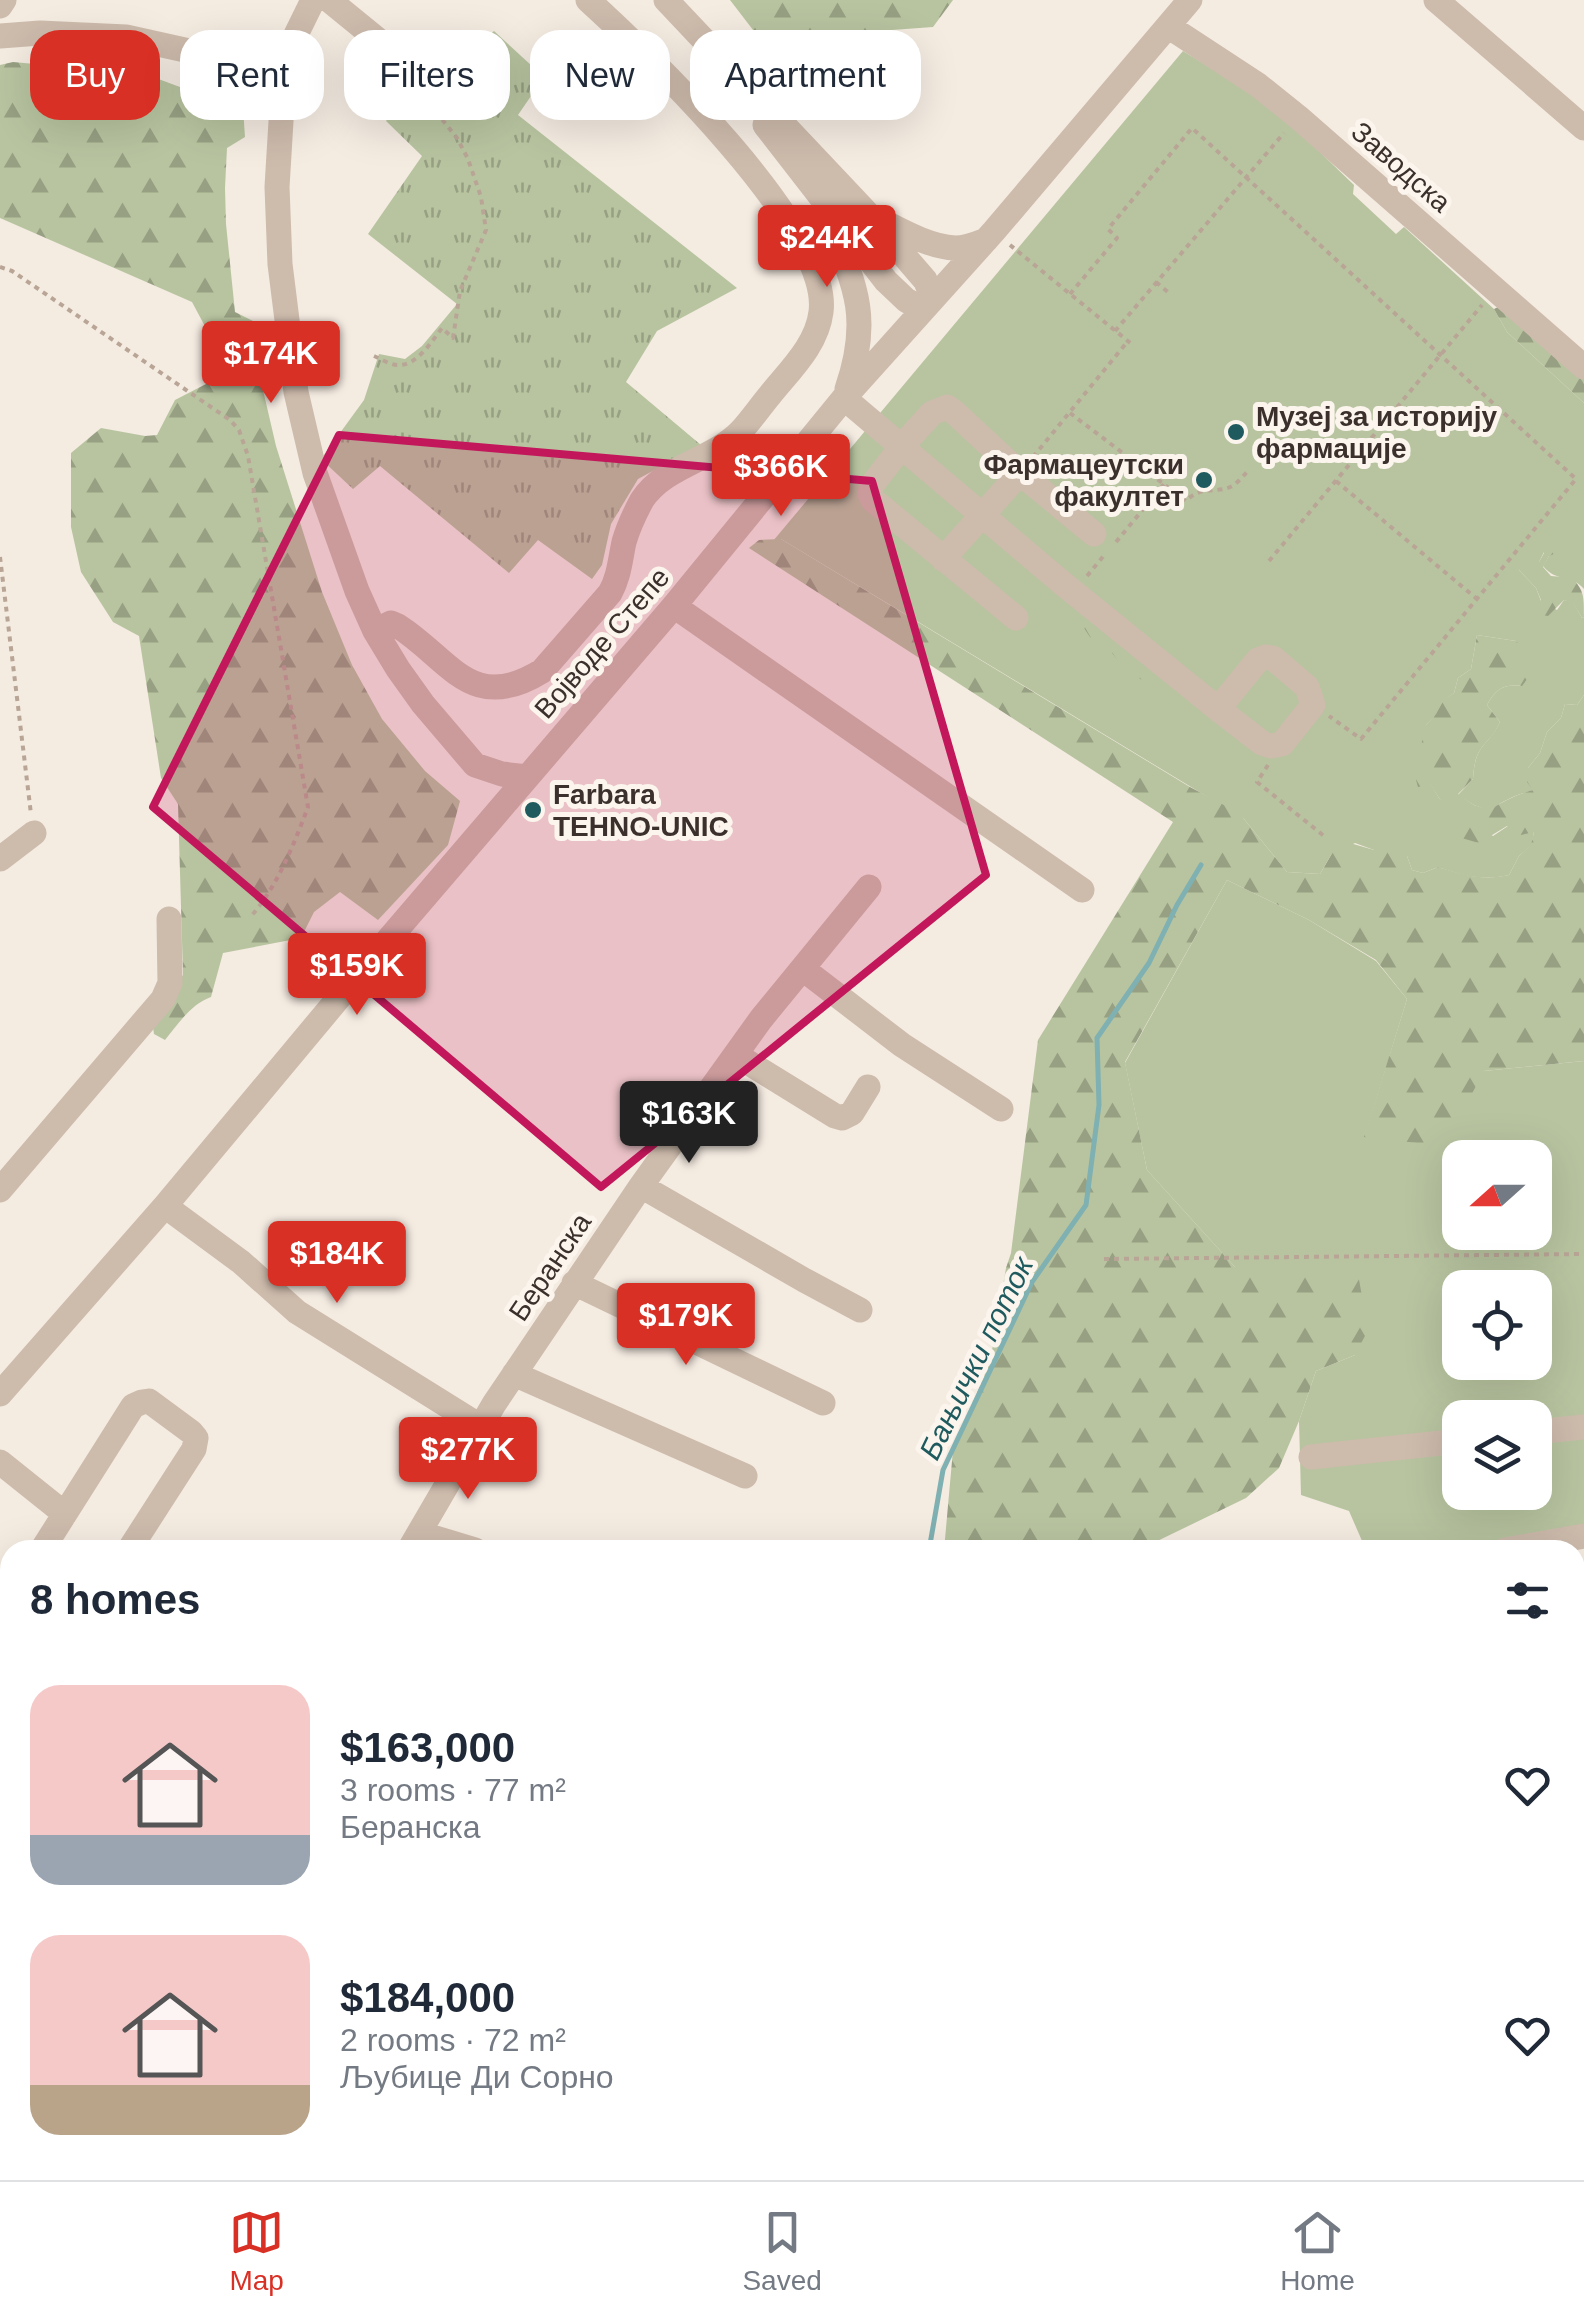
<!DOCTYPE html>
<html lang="en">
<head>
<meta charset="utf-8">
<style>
  :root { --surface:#fff; --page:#f2f2f3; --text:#1f2937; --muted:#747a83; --line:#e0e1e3; --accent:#d93025 }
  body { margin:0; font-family:Arial,sans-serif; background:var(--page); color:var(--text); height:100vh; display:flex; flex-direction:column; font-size:38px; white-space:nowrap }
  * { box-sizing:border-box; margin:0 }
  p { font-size:32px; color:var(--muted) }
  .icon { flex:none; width:55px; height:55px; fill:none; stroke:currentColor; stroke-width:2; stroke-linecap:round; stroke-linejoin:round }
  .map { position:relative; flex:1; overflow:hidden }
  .side { position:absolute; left:0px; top:1540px; width:1585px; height:640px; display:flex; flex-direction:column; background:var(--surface); border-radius:30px 30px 0 0; box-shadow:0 10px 40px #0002 }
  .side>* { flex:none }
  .top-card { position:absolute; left:30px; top:30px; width:1000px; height:90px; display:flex; gap:20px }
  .needle { width:65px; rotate:249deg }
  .controls { position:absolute; left:1442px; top:1140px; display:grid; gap:20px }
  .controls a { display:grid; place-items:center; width:110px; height:110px; border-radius:20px; background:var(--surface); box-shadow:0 10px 40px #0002; font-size:50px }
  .price { position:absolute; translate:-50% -85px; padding:0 22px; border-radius:10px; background:var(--accent); color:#fff; font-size:32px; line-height:65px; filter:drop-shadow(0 2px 5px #0008) }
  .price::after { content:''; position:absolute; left:50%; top:60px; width:30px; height:22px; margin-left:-15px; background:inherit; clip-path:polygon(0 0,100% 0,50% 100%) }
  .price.selected { background:#222; color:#fff }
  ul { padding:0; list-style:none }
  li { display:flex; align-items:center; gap:30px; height:250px; padding:0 30px }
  li span { display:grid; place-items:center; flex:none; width:280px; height:200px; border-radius:30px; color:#555 }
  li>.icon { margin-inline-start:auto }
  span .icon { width:120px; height:120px; fill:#fffc; stroke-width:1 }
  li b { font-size:42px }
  h2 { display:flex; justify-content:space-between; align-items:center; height:120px; padding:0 30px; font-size:42px }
  .tag { padding:0 35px; border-radius:30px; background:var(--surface); box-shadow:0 10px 40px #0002; font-size:35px; line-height:90px }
  .tag.selected { background:var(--accent); color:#fff }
  .dock { display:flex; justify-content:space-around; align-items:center; height:140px; border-top:2px solid var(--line); background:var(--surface); font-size:28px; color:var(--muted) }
  .dock a { display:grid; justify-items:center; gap:5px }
  .dock .selected { color:var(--accent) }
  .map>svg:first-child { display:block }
  .grass { fill:#b8c4a0; fill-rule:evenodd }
  .forest { fill:url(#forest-firs) }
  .park { fill:url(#park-tufts) }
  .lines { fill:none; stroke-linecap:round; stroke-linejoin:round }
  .stream { stroke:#7fb0b2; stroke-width:5 }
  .path { stroke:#b9a596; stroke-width:4; stroke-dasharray:5 5; stroke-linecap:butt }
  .minor { stroke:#cdbbac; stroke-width:25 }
  .marked { fill:#c2185b; fill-opacity:0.2; stroke:#c2185b; stroke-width:8; stroke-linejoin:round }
  .poi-dot { fill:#1f5a5e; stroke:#fbf5ee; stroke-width:4 }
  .labels { text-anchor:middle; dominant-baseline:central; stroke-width:10; stroke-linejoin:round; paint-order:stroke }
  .street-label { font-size:28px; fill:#3b302b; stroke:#fbf5ee }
  .poi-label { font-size:28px; font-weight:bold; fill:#3b302b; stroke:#fbf5ee; text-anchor:start }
  .water-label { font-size:30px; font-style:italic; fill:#1f5a5e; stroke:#fbf5ee }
</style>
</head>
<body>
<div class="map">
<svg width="1584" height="2180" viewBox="0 0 1584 2180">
  <defs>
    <pattern id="forest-firs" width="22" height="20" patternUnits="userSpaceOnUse" patternTransform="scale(2.5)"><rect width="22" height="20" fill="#b8c4a0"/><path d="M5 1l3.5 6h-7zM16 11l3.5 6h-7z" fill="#97a083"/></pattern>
    <pattern id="park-tufts" width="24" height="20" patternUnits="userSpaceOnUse" patternTransform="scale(2.5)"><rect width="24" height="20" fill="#b8c4a0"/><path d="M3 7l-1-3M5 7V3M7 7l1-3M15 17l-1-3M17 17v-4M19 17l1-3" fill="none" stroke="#97a083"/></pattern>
  </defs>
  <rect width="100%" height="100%" fill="#f4ebe1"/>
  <path class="grass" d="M1183,51L1271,105L1354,185L1353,194L1396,234L1404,227L1494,309L1507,332L1584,403V589C1572,574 1557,583 1543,566L1549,556L1544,552L1539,562L1519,570L1536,588L1541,601L1557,610L1564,600L1573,602L1582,618L1584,617V695L1577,705L1565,704L1561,718L1547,732L1540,753L1528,768L1534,790C1518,794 1503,800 1490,811L1474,805L1458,795L1473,779C1475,743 1487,748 1500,722L1487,705C1496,689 1503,684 1522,686L1521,662L1516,641L1477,635L1471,669L1458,678L1454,693L1443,701L1436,715L1426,725L1430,783L1439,798L1493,836L1508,826L1534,831L1532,845L1519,856L1509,875C1483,881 1463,876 1438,867L1423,873L1412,870L1407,856L1374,850L1355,843L1331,855L1320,874L1287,872L1244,819L781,539L768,547Z
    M1227,880L1309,920L1376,961L1407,999L1365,1136L1484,1071L1584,1061V1540L1515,1550H1437L1426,1540L1381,1550H1366L1349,1511L1301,1495L1299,1421L1316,1371L1355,1355L1235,1267L1147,1170L1125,1063ZM1460,1158H1535V1232H1460ZM1460,1288H1535V1362H1460ZM1460,1418H1535V1492H1460Z"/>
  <path class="forest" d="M730,0H953L933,27L851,33L816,112Z
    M13,62L145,74L188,90L242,93L245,137L227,148L225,188L226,224L235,312L255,322L263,390L276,446L322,592L352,665L382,719L425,771L460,801L448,845L378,920L340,892L314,912L301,938L223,953L211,997C191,1004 178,1024 165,1040L154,1034L151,1014L183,975L178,804L161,778L139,636L113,622L81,572L71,527V453L101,428L145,436L157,435L175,400L206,384L232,377L192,302L0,218V65Z
    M1504,304L1584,377V403L1507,332L1494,309Z
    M781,539L1190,787L1235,811L1244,819L1287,872L1320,874L1331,855L1343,841L1374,850L1393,841L1407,856L1412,870L1423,873L1438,867C1463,875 1483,881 1509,875L1519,856L1531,845L1534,832L1521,835L1507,826L1479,843L1458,837L1450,827L1460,817L1439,798L1430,784L1418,787L1416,780L1427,764L1419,754L1426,725L1436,714L1443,700L1454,693L1458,678L1471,669L1477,635L1516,641L1526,651L1522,662L1528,678L1522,686C1503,684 1496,689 1487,705L1500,722C1488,748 1475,742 1473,779L1458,794L1474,805L1490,810C1503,801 1518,794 1533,790L1527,782L1528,768L1540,753L1547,732L1561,718L1565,704L1577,705L1584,695V1061L1484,1071L1444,1146L1364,1137L1407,999L1376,960L1309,920L1227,880L1125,1062L1147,1170L1235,1267L1358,1274L1368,1330L1355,1355L1316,1371L1299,1421L1279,1468L1246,1498L1145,1547L1150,1550H944L953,1450L990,1362L1006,1268L1011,1253L1038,1040L1173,822L749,548L759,540Z
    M1546,539L1551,541L1556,553L1549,556L1543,567L1551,576L1563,577L1569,574C1584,591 1584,593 1584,617L1582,618L1573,603L1564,600L1548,616L1542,615L1538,609L1541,600L1536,588L1519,570L1531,554L1539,562L1544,553L1540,544Z
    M1091,613L1226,721L1219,737L1186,719L1168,700H1159L1142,680L1124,669L1110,650L1090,637L1082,625L1081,617Z
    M1575,2139H1584V2180H1541L1542,2170H1575Z"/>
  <path class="park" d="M494,31L544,77L518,115L737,288L657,331L626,382L701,445L638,479L611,524L602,565L592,579L538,540L509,573L380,466L353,489L321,459L364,400L379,354L405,359L422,346L457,304L368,234L422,156L386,121L445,39L463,57Z"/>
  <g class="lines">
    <path class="stream" d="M929,1550L943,1470L1032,1282L1086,1205L1099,1105L1097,1038L1149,963L1177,905L1201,865
      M905,2180V2170"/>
    <path class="path" d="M1010,245L1134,346
      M0,267L12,271L230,420L239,430L248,456L308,807C294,844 278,885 252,915
      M1156,282L1169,293
      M1070,294L1117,238L1108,229L1192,128L1576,479L1361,739L1329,716
      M1115,331L1284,133
      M374,356C381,359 390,365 398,365C417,366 432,341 442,328L453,338L460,291L486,230L481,197L468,159L457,138L428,102
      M1070,413L1186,501C1202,484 1218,495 1234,485C1239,481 1243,476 1247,472
      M1033,457L1128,341
      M1336,481L1477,599
      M1116,542L1164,484
      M0,557L31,814
      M1269,561L1482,305
      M1087,576L1106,553
      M1268,765L1257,782L1324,836
      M1104,1259L1584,1254
      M0,1579L10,1587"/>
    <path class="minor" d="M313,0L289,49L284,72L277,187L280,264L296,392L315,473L357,591L375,631L398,669L423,704L475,765L502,774L527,777
      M329,0L427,80
      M666,0L869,215L925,280L933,297
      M1436,0L1584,128
      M0,6L4,0
      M1168,26L1258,85L1298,117L1584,367
      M0,36L40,33L126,37L284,72
      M765,125L886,281L906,300L922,309
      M878,219C900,230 929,247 955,248C966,248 976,244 986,240
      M830,226C858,289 870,322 847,389
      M844,398L1061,582L1218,709L1262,743L1271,746L1282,744L1313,705L1307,687L1273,658L1266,657L1258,660L1218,709
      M943,559L1020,473
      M674,606L1082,890
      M1016,618L873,500L870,494L872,485L902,446L932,413L947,407L954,412L1020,473L1094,534
      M375,631L391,623L398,626C450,659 471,715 542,671L610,593C619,577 620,561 624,542C628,528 635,513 642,500C665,465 713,460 741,431C751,420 760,407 770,395C790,370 817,345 821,312C832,230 647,54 588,0
      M0,859L34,833
      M803,969L902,1045L1001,1109
      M736,1055L835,1116L842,1118L852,1113L868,1087
      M641,1186L804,1280L860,1310
      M0,1190L163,999L170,983L169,919
      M165,1206L241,1262L297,1312L480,1426
      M574,1283L823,1403
      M514,1374L745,1476
      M0,1394L165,1206L352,982L674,606L844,398L994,231L1190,0
      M1535,1432L1584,1427
      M1311,1457L1460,1441
      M0,1462L65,1514
      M419,1533L475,1550
      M42,1550L133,1406L142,1402L149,1401L191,1432L196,1438L194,1449L129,1550
      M409,1550L494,1404L641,1186L761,1019L869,887
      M1505,1550L1584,1536
      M1575,1676L1584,1674
      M0,1777L10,1786
      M1575,1887L1584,1881
      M0,2055L10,2038
      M305,2170L306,2180
      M1078,2170V2180
      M1467,2170V2180
      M487,2180L488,2170
      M663,2180V2170
      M831,2180L833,2170"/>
  </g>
  <path class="marked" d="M339,435L872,481L986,875L601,1187L153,807Z"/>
  <g class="poi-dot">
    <circle cx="1236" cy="432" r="10"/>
    <circle cx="1204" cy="480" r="10"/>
    <circle cx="533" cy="810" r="10"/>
  </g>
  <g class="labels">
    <g class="street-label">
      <text transform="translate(1401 167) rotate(41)">Заводска</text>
      <text transform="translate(602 643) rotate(-49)">Војводе Степе</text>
      <text transform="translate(550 1267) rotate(-56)">Беранска</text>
    </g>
    <g class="poi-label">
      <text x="1256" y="416">Музеј за историју<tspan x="1256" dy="32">фармације</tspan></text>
      <text x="1184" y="464" text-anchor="end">Фармацеутски<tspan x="1184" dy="32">факултет</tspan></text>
      <text x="553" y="794">Farbara<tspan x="553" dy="32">TEHNO-UNIC</tspan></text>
    </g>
    <g class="water-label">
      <text transform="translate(976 1358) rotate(-64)">Бањички поток</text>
    </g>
  </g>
</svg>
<div class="controls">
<a><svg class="needle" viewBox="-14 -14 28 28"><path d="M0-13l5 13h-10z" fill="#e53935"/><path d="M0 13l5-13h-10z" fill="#747a83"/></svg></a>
<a><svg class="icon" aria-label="locate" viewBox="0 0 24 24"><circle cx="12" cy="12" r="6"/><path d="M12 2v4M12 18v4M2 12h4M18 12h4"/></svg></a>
<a><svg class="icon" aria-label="layers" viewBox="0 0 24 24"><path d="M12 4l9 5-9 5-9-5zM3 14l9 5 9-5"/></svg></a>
</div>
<b class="price" style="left:827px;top:290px">$244K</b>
<b class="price" style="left:271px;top:406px">$174K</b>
<b class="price" style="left:781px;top:519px">$366K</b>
<b class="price" style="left:357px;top:1018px">$159K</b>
<b class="price selected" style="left:689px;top:1166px">$163K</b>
<b class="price" style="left:337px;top:1306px">$184K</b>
<b class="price" style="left:686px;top:1368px">$179K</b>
<b class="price" style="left:468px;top:1502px">$277K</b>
<div class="top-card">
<a class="tag selected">Buy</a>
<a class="tag">Rent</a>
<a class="tag">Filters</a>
<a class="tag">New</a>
<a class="tag">Apartment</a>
</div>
<section class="side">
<h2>8 homes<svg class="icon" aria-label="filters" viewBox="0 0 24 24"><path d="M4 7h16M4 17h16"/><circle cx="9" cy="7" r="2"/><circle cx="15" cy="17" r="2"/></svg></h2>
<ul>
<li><span style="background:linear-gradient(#f6c9c9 75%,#9aa5b1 0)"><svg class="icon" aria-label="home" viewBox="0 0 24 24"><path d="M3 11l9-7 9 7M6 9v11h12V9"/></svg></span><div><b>$163,000</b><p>3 rooms · 77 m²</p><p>Беранска</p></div><svg class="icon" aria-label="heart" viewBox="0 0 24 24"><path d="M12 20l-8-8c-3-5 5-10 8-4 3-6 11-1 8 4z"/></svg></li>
<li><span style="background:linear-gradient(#f6c9c9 75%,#b9a48a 0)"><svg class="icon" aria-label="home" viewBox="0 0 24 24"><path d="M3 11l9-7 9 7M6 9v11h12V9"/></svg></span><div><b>$184,000</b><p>2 rooms · 72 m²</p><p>Љубице Ди Сорно</p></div><svg class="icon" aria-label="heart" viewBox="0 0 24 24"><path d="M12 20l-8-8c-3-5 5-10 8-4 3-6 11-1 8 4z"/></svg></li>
</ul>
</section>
</div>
<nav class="dock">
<a class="selected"><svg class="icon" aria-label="map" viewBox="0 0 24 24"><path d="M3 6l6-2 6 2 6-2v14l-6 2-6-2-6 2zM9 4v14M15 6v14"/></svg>Map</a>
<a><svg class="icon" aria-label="saved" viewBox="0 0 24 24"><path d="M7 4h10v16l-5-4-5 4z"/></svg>Saved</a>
<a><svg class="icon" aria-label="home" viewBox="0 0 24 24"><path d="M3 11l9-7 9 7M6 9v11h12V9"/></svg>Home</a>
</nav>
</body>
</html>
